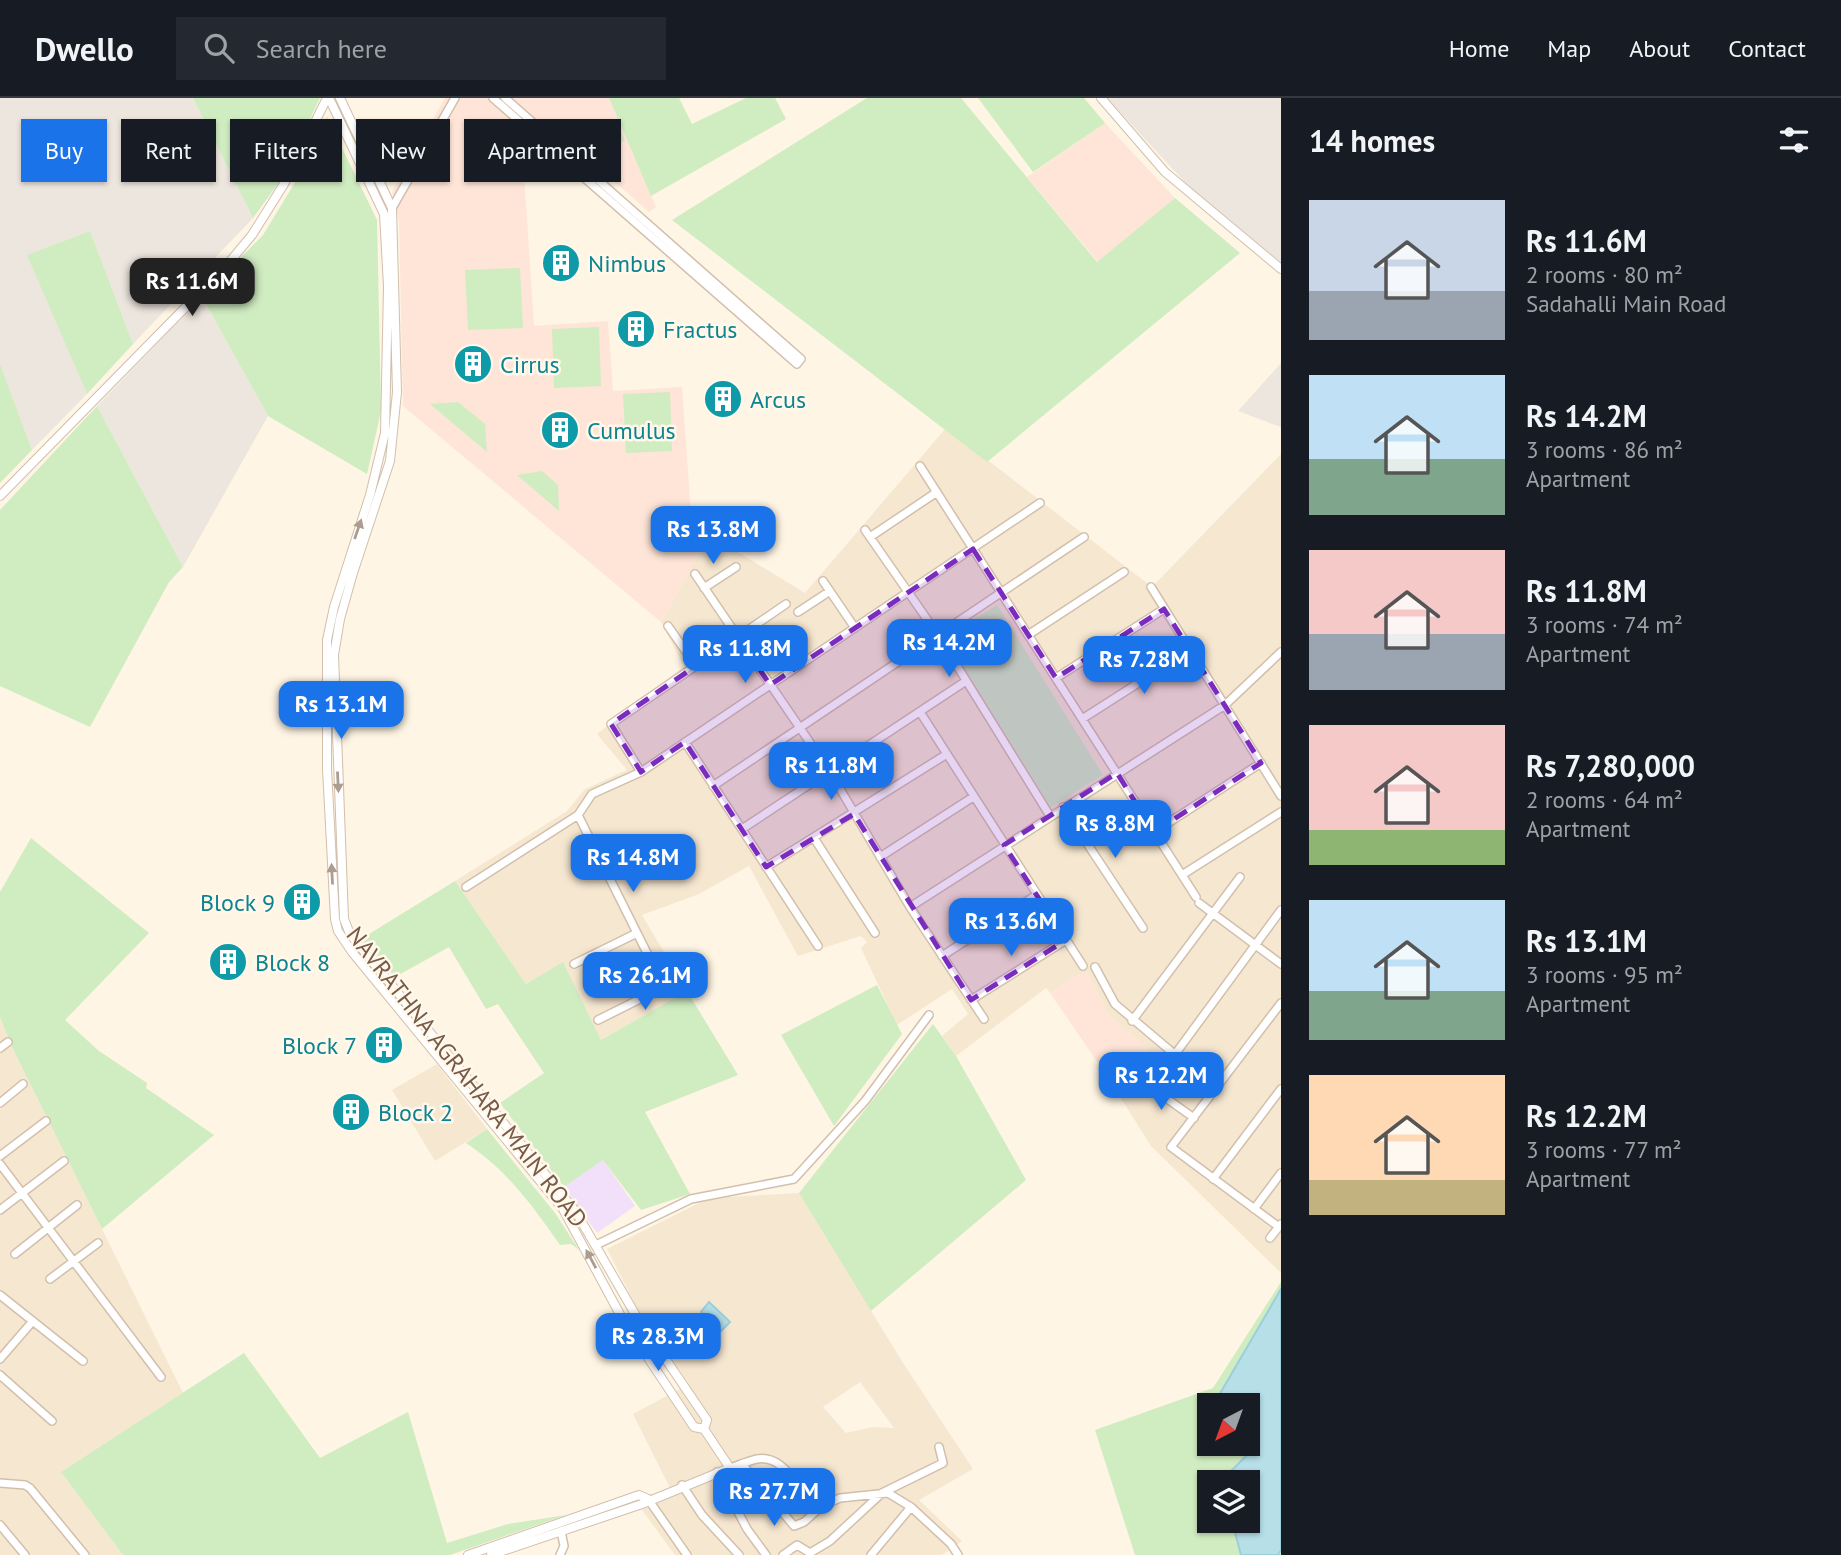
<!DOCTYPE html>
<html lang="en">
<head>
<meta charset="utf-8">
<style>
  :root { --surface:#171b24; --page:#242831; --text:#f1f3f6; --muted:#9ea1a6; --line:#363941; --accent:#1a73e8 }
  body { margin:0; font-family:"PT Sans",sans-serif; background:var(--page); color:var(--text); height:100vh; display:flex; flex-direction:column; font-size:26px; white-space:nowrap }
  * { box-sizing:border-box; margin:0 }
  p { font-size:23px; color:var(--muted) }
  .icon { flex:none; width:38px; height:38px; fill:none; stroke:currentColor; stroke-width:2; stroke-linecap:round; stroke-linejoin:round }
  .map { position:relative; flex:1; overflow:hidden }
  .panel { display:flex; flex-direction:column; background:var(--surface); width:560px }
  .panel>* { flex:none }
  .banner { position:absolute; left:21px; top:21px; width:665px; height:63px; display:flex; gap:14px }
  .needle { width:46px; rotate:221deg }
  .tools { position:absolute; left:1197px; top:1295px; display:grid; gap:14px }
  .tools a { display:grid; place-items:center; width:63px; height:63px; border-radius:0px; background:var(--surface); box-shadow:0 2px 5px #0004; font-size:35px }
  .price { position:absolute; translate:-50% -60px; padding:0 16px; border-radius:14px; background:var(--accent); color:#fff; font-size:23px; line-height:46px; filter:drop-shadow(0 2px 4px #0008) }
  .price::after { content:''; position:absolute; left:50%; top:42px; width:21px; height:16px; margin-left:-10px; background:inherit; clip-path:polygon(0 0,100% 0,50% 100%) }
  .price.current { background:#222; color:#fff }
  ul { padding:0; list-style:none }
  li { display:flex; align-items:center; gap:21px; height:175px; padding:0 28px }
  li span { display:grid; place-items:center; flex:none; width:196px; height:140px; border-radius:0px; color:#555 }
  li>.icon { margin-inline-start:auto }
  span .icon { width:84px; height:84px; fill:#fffc; stroke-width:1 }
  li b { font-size:30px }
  h2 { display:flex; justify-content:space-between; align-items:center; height:84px; padding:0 28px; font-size:30px }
  .pill { padding:0 24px; border-radius:0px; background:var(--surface); box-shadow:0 2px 5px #0004; font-size:24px; line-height:63px }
  .pill.current { background:var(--accent); color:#fff }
  header { display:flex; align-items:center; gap:42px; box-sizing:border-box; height:98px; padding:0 35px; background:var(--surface); border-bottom:2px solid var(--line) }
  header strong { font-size:33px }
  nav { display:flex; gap:38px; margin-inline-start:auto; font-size:24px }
  .search { width:490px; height:63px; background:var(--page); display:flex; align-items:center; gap:18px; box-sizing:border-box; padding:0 24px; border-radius:0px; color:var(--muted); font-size:26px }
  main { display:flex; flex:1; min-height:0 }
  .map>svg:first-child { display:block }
  .residential { fill:#f6e7d1; fill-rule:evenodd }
  .commercial { fill:#fee5d7 }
  .industrial { fill:#ede6de }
  .education { fill:#f2e0fa }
  .green { fill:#d0ecc1; fill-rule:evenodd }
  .water { fill:#b7dfe8; stroke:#9ccedb; stroke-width:2 }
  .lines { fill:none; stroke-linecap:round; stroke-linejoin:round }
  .minor-casing { stroke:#d2bfac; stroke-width:10 }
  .tertiary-casing { stroke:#d2bfac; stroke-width:10 }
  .minor { stroke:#fff; stroke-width:7 }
  .tertiary { stroke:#fff; stroke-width:8 }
  .oneway { fill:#ad9d91 }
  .marked { fill:#7b2cbf; fill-opacity:0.2; stroke:#7b2cbf; stroke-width:5; stroke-dasharray:14 9; stroke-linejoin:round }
  .labels { text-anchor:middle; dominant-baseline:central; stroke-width:5; stroke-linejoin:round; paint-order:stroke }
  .culture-label { font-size:24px; fill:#0d838f; stroke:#fff8eb; text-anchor:start }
  .street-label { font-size:24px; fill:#775b48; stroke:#fff8eb }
</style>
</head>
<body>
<header>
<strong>Dwello</strong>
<div class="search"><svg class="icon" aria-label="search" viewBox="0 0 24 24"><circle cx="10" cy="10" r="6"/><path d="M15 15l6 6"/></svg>Search here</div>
<nav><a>Home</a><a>Map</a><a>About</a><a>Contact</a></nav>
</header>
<main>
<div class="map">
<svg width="1281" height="1457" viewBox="0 0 1281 1457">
  <rect width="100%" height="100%" fill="#fef5e4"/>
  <path class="residential" d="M946,330L1152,489L1281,356V1175L1151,1048L1107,978L1149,952L1109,917L1086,873L1050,895L1046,890L956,958L942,938L968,916L952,891L897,927L861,850L867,844L861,838L798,858L749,768L699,796L642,817L687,893L601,942L563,865L526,886L455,783L567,713L585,691L627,672L597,636L684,568L661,524L710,437L805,495Z
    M0,919L11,947L183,1295L61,1374L123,1457H0Z
    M437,966L487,1031L435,1063L392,992Z
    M799,1095L903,1265L973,1371L919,1402L962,1443L942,1457H675L642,1412L674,1398L633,1316L689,1286L639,1214L607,1151L709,1100ZM860,1284L894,1330L873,1329L846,1335L823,1309Z"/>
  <path class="commercial" d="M445,0H609L656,109L649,114L571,45L550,69L522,45L534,228L608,223L613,293L682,289L693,445H706L661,524L403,308L399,123L392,94Z
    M1105,25L1175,100L1098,164L1027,79Z
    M1086,873L1109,917L1150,952L1107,978L1050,895Z"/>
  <path class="industrial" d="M0,0H193L253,120L133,246L90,133L28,157L87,296L32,352L0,266Z
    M1107,0H1281V165L1192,92Z
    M202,199L268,318L183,469L97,308Z
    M1281,265V329L1238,313Z"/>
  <path class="education" d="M603,1062L635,1108L597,1135L564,1089Z"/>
  <path class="green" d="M193,0H320L280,83L253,120Z
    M609,0H679L692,26L746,0H775L786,21L651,98Z
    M867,0H961L1097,164L1175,100L1240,155L987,364L672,122Z
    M978,0H1084L1105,25L1033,74Z
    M327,19L377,122L381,313L367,376L268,318L202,199L263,137L308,63Z
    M615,23L625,42L590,59L580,40Z
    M90,133L133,246L87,296L27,157Z
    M520,170L523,230L468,232L465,172Z
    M599,229L601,288L554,290L552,231Z
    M0,266L32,352L0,385Z
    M670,294L672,353L626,355L623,296Z
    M458,304L485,326L487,354L430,306Z
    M97,308L183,469L169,484L90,629L0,588V412Z
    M542,373L558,387L559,413L517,377Z
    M997,507L1103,677L1051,709L945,539Z
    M31,740L149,835L65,922L99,953L147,985L146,990L214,1037L102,1131L11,947L0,919V794Z
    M455,783L526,886L563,864L601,942L687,893L738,977L645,1014L690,1096L641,1112L603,1062L564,1089L500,1005L544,975L498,906L486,911L449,849L395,879L361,841Z
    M877,887L902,936L834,1028L781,937Z
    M933,926L956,958L1026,1082L871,1213L799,1095Z
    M487,1031L555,1115L579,1152L571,1146L560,1147C532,1107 507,1072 466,1045Z
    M1281,1184V1457H1135L1095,1332L1213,1290ZM1209,1307H1248V1346H1209ZM1209,1384H1248V1423H1209Z
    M244,1255L320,1360L408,1314L447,1445L508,1426L566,1417L450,1457H123L61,1374Z"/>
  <path class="water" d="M1281,1191V1452L1278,1457H1241L1232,1423H1248V1384L1221,1383L1250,1354L1248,1307H1224L1218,1299Z
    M709,1204L730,1224L721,1233L701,1214Z"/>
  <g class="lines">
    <defs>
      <path id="minor" d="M493,0L797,266L801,261L505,0
        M392,110L455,0
        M920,368L1196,799
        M865,432L938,537L1050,718
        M870,439L937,394
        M695,476L830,674L910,809L984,921
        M823,483L855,530
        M1151,489L1281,698
        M704,490L736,469
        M798,514L830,493
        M668,528L696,568
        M1028,537L1124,474
        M1056,580L1164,511
        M920,614L1083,868
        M1082,621L1190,552
        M685,644L818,848
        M641,674L611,626L786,506
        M713,688L1084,439
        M1063,709L1143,830
        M578,717L664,889
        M742,731L966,583
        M1154,734L1261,665
        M814,740L875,835
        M880,759L973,699
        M766,769L947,656
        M1182,777L1281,714
        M466,789L578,717L592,696L641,674L1040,405
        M1199,805L1281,866
        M910,809L1225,607L1281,554
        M942,858L1035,798
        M574,866L637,835
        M1095,869L1115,906L1173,955
        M971,902L1066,842
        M598,922L680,881
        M1132,923L1240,779
        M0,950L8,944
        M1145,985L1194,1020
        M1151,989L1281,812
        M0,1005L23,986
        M0,1058L46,1023
        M0,1066L161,1279
        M1213,1081L1281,991
        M1254,1111L1281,1075
        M0,1112L64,1063
        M1279,1129L1171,1049L1281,905
        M1270,1140L1281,1126
        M596,1147L691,1101L794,1081L865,1003L929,917
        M15,1156L77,1107
        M50,1181L98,1145
        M0,1197L83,1263
        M0,1261L32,1224
        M0,1277L52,1323
        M742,1366L794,1428L804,1424L822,1408
        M730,1370C739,1367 748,1363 757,1361C786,1356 799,1396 822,1408L840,1400L888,1395L911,1409L951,1446L958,1457
        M717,1374L747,1431L766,1457
        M0,1385L25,1387L30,1390L85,1457
        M682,1387L702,1417L739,1457
        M648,1401L687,1457
        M0,1427L25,1457
        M560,1457L564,1448L561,1433
        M783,1457L797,1447L810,1455L830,1443L882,1395L943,1365L939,1349
        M871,1457L911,1409"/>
      <path id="tertiary" d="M329,0L384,116L388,188L385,335L370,397L334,509L327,542V671L335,821L338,833L352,854L563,1111L623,1222L694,1329L704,1331L730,1370L642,1406L491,1457
        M340,0L392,110L397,294L390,363L353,475L340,521L334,557L344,821L350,836L576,1114L635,1216L707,1322L704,1331
        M1101,0L1165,74L1281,171
        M0,398L227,167L252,137L284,86L327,0
        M468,1457L639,1397L648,1401"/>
    </defs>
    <use href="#minor" class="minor-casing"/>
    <use href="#tertiary" class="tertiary-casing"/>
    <use href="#minor" class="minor"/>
    <use href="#tertiary" class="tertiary"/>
  </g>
  <defs><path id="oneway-solid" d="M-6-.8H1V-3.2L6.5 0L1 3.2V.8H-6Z" transform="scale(1.75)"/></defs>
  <g class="oneway">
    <use href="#oneway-solid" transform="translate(358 431) rotate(-71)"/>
    <use href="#oneway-solid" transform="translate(338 684) rotate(87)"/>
    <use href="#oneway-solid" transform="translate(332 776) rotate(-93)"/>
    <use href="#oneway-solid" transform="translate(591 1161) rotate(-118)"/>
  </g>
  <path class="marked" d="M973,451L1056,580L1164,511L1261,665L1154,734L1117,675L1004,747L1066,842L971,902L854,716L766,769L685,644L641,674L611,626L738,539L770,587Z"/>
  <defs>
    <symbol id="building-disc" viewBox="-11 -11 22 22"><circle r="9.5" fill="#0f9aa8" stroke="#fff8eb"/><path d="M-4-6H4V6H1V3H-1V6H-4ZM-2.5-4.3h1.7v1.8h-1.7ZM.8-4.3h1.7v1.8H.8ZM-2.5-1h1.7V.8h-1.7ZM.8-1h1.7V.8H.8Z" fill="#fff"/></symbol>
  </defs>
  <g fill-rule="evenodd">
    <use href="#building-disc" x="539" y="143" width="44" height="44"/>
    <use href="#building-disc" x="614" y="209" width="44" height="44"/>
    <use href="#building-disc" x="451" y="244" width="44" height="44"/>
    <use href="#building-disc" x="701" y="279" width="44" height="44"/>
    <use href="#building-disc" x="538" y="310" width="44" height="44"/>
    <use href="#building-disc" x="280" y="782" width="44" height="44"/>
    <use href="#building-disc" x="206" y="842" width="44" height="44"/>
    <use href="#building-disc" x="362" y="925" width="44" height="44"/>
    <use href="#building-disc" x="329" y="992" width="44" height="44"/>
  </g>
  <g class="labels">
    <g class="culture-label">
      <text x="588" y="165">Nimbus</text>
      <text x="663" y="231">Fractus</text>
      <text x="500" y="266">Cirrus</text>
      <text x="750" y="301">Arcus</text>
      <text x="587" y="332">Cumulus</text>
      <text x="275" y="804" text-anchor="end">Block 9</text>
      <text x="255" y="864">Block 8</text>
      <text x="357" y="947" text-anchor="end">Block 7</text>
      <text x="378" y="1014">Block 2</text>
    </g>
    <g class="street-label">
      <text transform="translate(467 979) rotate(52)">NAVRATHNA AGRAHARA MAIN ROAD</text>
    </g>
  </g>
</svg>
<div class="tools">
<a><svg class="needle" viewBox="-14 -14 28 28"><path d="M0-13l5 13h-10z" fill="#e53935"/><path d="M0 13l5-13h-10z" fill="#9ea1a6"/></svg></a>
<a><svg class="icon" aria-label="layers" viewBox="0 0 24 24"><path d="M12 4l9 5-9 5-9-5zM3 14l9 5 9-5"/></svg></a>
</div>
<b class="price current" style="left:192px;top:220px">Rs 11.6M</b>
<b class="price" style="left:713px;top:468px">Rs 13.8M</b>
<b class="price" style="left:949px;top:581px">Rs 14.2M</b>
<b class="price" style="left:745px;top:587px">Rs 11.8M</b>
<b class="price" style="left:1144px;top:598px">Rs 7.28M</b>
<b class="price" style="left:341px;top:643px">Rs 13.1M</b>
<b class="price" style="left:831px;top:704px">Rs 11.8M</b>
<b class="price" style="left:1115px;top:762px">Rs 8.8M</b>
<b class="price" style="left:633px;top:796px">Rs 14.8M</b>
<b class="price" style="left:1011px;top:860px">Rs 13.6M</b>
<b class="price" style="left:645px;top:914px">Rs 26.1M</b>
<b class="price" style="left:1161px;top:1014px">Rs 12.2M</b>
<b class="price" style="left:658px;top:1275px">Rs 28.3M</b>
<b class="price" style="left:774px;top:1430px">Rs 27.7M</b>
<div class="banner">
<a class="pill current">Buy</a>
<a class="pill">Rent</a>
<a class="pill">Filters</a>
<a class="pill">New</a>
<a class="pill">Apartment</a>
</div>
</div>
<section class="panel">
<h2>14 homes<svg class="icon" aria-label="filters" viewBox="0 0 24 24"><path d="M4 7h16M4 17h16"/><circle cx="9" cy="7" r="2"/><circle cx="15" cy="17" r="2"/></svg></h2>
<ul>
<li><span style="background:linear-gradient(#c9d6e8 65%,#9aa5b1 0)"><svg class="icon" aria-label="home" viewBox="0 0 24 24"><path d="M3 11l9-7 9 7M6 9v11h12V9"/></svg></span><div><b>Rs 11.6M</b><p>2 rooms · 80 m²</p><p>Sadahalli Main Road</p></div></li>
<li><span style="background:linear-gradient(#bfe0f5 60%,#7fa58c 0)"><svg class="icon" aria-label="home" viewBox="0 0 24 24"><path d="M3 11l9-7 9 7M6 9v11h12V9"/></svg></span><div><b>Rs 14.2M</b><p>3 rooms · 86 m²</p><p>Apartment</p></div></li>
<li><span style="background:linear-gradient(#f6c9c9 60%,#9aa5b1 0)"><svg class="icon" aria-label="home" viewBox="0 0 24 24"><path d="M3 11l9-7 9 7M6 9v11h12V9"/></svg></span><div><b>Rs 11.8M</b><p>3 rooms · 74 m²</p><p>Apartment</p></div></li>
<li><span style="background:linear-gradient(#f6c9c9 75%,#8fb573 0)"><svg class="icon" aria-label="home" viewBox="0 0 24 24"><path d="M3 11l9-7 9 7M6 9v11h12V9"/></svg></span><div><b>Rs 7,280,000</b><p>2 rooms · 64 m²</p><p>Apartment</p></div></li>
<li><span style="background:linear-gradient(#bfe0f5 65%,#7fa58c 0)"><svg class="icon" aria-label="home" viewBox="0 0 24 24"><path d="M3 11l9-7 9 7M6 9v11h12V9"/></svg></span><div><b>Rs 13.1M</b><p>3 rooms · 95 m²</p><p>Apartment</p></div></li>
<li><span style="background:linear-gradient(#ffd9b3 75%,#c2b280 0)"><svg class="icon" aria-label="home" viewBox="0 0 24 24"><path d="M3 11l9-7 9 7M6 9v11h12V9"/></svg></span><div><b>Rs 12.2M</b><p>3 rooms · 77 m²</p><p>Apartment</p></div></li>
</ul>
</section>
</main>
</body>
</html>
